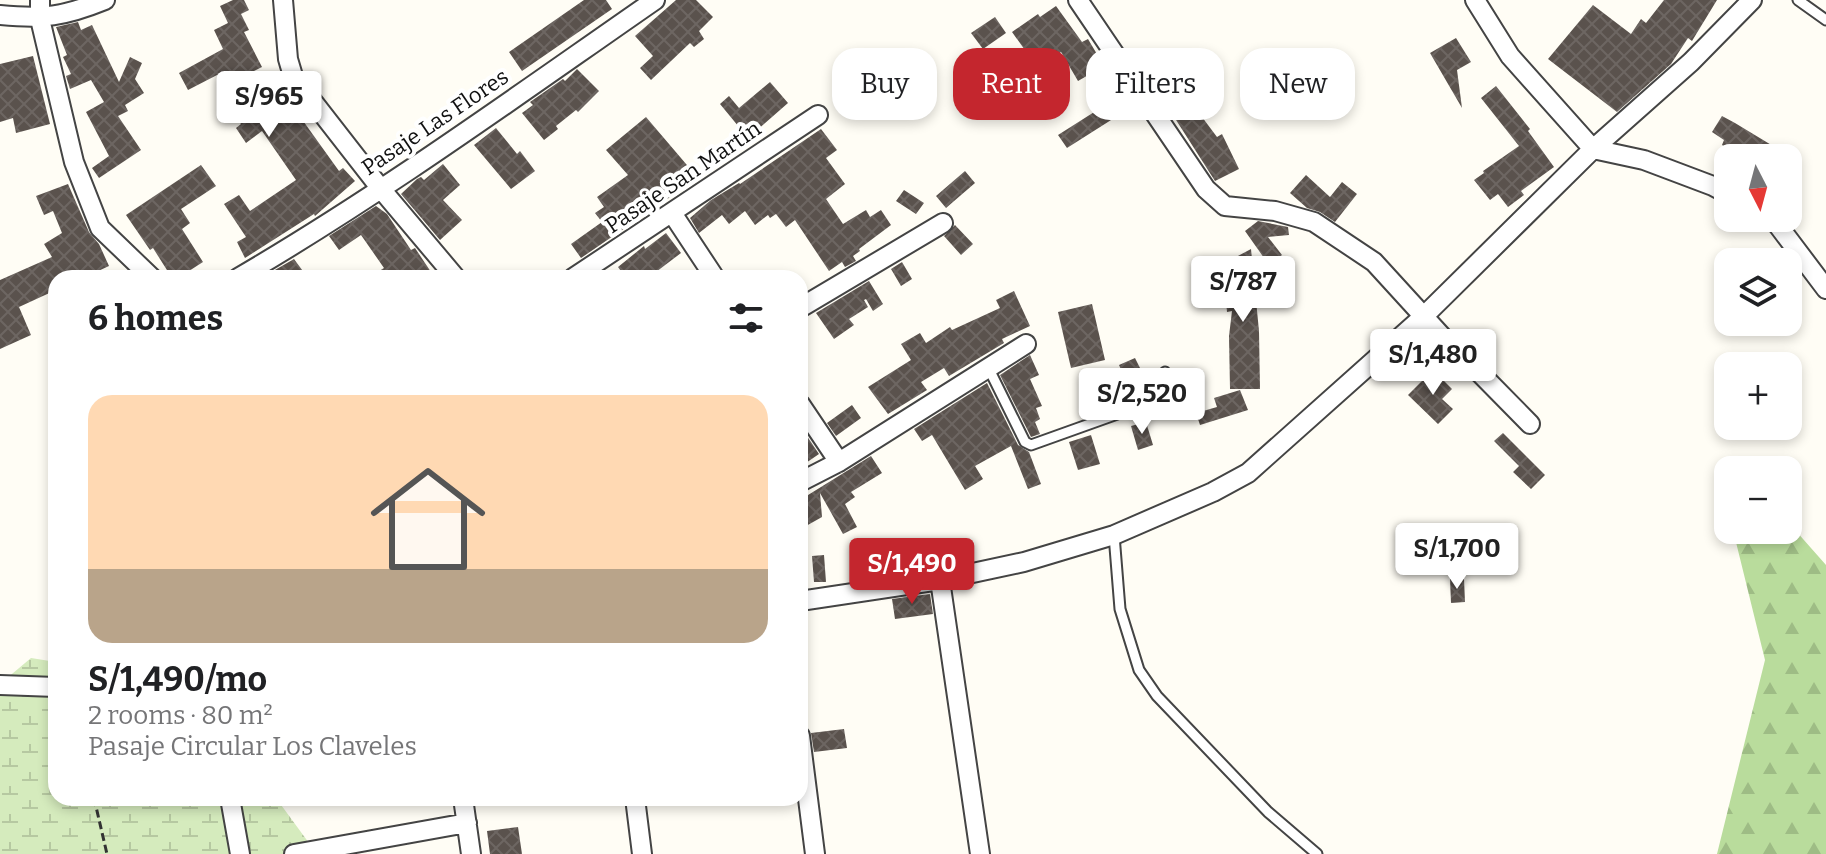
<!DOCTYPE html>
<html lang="en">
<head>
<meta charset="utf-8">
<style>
  :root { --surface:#fff; --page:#f2f2f2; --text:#202124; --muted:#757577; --line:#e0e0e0; --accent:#c4262e }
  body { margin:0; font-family:Bitter,serif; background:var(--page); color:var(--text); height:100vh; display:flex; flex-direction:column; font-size:30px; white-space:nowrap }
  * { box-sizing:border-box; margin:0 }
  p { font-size:26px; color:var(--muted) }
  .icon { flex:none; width:44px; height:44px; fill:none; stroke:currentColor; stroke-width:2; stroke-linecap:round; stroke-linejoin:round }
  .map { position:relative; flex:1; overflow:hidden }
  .panel { position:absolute; left:48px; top:270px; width:760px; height:536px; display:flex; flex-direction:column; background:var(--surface); border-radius:24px; box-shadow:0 4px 12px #0003 }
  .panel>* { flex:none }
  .guide { position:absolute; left:832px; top:48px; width:760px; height:72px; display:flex; gap:16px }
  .needle { width:52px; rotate:174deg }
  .buttons { position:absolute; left:1714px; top:144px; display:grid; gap:16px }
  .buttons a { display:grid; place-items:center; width:88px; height:88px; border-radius:16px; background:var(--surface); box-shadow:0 4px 12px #0003; font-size:40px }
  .price { position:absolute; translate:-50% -68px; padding:0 18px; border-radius:8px; background:#fff; color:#222; font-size:26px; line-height:52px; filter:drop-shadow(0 2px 4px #0008) }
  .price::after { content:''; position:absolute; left:50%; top:48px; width:24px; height:18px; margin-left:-12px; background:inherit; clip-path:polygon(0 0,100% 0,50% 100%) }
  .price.selected { background:var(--accent); color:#fff }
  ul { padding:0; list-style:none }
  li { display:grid; align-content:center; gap:16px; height:424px; padding:0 40px }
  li+li { border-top:2px solid var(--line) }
  li span { display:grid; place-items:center; height:248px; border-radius:24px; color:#555 }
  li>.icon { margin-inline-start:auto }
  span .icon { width:144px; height:144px; fill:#fffc; stroke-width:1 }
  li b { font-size:34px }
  h2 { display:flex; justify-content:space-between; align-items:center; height:96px; padding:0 40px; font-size:34px }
  .tag { padding:0 28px; border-radius:24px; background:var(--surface); box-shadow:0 4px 12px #0003; font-size:28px; line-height:72px }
  .tag.selected { background:var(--accent); color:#fff }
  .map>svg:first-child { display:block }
  .forest { fill:url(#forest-firs) }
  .wetland { fill:url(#wetland-marsh) }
  .building { fill:url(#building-cross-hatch) }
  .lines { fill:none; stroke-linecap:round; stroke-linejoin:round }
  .service-casing { stroke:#444; stroke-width:13 }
  .minor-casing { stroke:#444; stroke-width:22 }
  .path { stroke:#333; stroke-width:3; stroke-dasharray:8 4; stroke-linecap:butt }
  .service { stroke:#fff; stroke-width:9 }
  .minor { stroke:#fff; stroke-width:18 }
  .labels { text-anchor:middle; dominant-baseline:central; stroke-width:8; stroke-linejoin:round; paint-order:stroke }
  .street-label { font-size:22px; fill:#111; stroke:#fff }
</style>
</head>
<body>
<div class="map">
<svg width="1826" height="854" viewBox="0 0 1826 854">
  <defs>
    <pattern id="forest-firs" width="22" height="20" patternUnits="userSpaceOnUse" patternTransform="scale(2)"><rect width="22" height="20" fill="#b9dc9c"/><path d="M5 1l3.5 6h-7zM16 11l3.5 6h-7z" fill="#9ebc85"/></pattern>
    <pattern id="wetland-marsh" width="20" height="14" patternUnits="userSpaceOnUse" patternTransform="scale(2)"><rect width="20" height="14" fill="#d5ebbd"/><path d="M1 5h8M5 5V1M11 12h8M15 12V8" fill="none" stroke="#b6c8a1"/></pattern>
    <pattern id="building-cross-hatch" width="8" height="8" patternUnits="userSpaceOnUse" patternTransform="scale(2)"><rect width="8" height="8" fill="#5a524d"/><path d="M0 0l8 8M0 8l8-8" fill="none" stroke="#6d6662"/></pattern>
  </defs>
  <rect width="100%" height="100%" fill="#fffdf5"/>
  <path class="forest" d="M1788,522L1826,565V854H1717L1765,660L1733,530H1788Z"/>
  <path class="wetland" d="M31,658L56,662V798H276L317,854H0V684Z"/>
  <path class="building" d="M233,0H244L249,10L241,14L249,30L244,32L262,67L252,72L270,102L281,95L294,112L296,111L339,171L343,168L355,181L315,216L314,214L245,258L237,242L246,237L224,204L239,195L250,211L296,180L262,131L246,143L236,128L241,124L231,110L237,105L219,74L188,90L179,73L223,49L214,30L228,23L220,6Z
    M584,0H606L612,9L522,71L509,52Z
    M676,0H696L713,17L699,31L704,39L694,47L690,43L651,80L640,68L653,56L635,36Z
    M1664,0H1717L1692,41L1688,38L1671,64L1617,112L1548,59L1593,5L1631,34L1641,19L1646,23Z
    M1056,6L1082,42L1088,39L1104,66L1078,81L1061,52L1052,59L1046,50L1032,60L1012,32L1038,14L1040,17Z
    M995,17L1006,33L983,49L971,33Z
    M78,22L81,30L92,25L119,82L130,57L142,63L135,79L144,93L125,105L128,111L118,116L141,150L99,178L92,168L109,156L86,112L104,102L91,80L70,89L66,76L71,74L63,57L67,55L56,27Z
    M1456,38L1471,62L1457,70L1462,108L1430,53Z
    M1160,48L1186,83L1182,85L1205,121L1217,137L1222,134L1239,169L1215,181L1162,98L1160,100L1146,79L1136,63Z
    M33,56L50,124L16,133L13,118L0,122V64Z
    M577,69L599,91L578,112L576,110L556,126L558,129L544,140L522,113L533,105L530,102L563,79L565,81Z
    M770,82L788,103L748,138L720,104L729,96L739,108Z
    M1496,86L1530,129L1528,131L1554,167L1521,191L1524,195L1508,207L1498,194L1490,200L1474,180L1484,173L1483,171L1519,146L1481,98Z
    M1121,95L1130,108L1067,148L1058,135Z
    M1722,116L1735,123L1793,158H1744L1722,145L1724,140L1712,132Z
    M646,117L698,178L581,258L571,244L602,222L595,213L604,207L597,197L628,175L606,150Z
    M496,128L517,154L520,151L535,171L511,189L474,145Z
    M821,129L837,150L826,158L845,184L826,199L843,224L866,210L870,217L881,210L891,225L859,249L860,251L853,256L856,261L845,267L842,262L829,271L795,220L786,227L776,214L770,218L768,215L755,225L745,211L729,224L722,215L699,233L690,218L711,200L739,183L740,184Z
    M443,164L460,185L443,200L462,220L440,240L401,194L417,179L421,177L424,180Z
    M201,165L216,186L181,209L190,223L182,229L203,262L178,278H172L153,248L150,250L126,215Z
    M965,171L975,183L946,208L936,196Z
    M1306,175L1330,197L1342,182L1357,194L1335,222L1320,212L1307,208L1290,193Z
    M68,184L89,232L99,244L109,266L83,278H56V290L19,307L31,335L0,349V280L52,257L44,244L62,233L53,211L44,215L36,196Z
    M904,190L924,203L916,214L896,201Z
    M376,206L387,214L411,250L415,248L435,278H368L384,268L361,235L339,250L329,236Z
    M1258,221L1288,227L1289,235L1268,237L1282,255L1269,265L1245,231Z
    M955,225L973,244L961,255L944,236Z
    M666,233L681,253L648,278H626L618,267L644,246L645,249Z
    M1251,249L1259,331L1260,389H1230L1229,336L1232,311L1227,312L1225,290L1236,289L1223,264Z
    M294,259L308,278H261Z
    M902,262L912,279L901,286L891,269Z
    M869,281L883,304L873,311L866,299L864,300L868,307L849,319L854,325L834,339L816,313Z
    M1014,291L1030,326L1002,339L1004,343L949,376L944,368L921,382L927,390L888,414L868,387L911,360L901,344L920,333L926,343L950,327L952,330L1000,308L996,300Z
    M1092,304L1105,360L1071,368L1058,312Z
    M1030,355L1039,375L1030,379L1042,406L1036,408L1040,419L1035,422L1040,434L1031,437L1000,375Z
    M1135,358L1143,374L1126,381L1119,365Z
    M1433,370L1452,389L1442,399L1453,409L1438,424L1408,395Z
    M987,383L1018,445L1029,452L1041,484L1028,489L1011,446L975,466L983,479L965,490L932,435L922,441L914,429Z
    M1240,390L1248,410L1200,425L1196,413L1217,407L1214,398Z
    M852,405L861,418L836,436L827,423Z
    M1146,422L1153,445L1138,450L1131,426Z
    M800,426L819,454L800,467Z
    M1503,433L1545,475L1531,489L1513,472L1519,466L1494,441Z
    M1091,435L1100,464L1078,470L1069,442Z
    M871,456L882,473L851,492L855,497L845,504L857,527L843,534L820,493L822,517L806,526L800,515V500Z
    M824,555L826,582H814L812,556Z
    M1450,579H1464L1465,602L1451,603Z
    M930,594L933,614L895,619L892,599Z
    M844,729L847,748L814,752L811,733Z
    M518,827L522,854H490L487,831Z"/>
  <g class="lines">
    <defs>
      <path id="service" d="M1798,0L1826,20
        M988,367L1025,442L1031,445L1165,397L1170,390L1165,372
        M1114,535L1120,609L1139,670L1157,696L1268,812L1317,854"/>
      <path id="minor" d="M40,0V19L74,162L100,228L152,278
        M283,0L288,59L293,76L381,189L456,278
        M1078,0L1206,189L1225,206L1275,211L1314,222L1374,262L1458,354L1470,363L1530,424
        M1475,0L1510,56L1593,149L1644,160L1713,186L1728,194
        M0,15C44,19 63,17 105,0
        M672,213L715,278
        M1768,218L1777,224L1826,289
        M238,278C382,194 518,95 655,0
        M573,278L818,115
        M800,308L943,223
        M800,404L839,462
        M800,482L839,462L1026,344
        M940,580L980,854
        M800,601L940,580L1024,562L1114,535L1213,492L1248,473L1424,316L1593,149L1691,62L1752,0
        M0,685L56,687
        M800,736L815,854
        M230,798L240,854
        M463,798L471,854
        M635,798L642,854
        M294,854L467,823"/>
    </defs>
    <use href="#service" class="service-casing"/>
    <use href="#minor" class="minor-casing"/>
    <path class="path" d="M94,798L107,854"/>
    <use href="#service" class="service"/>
    <use href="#minor" class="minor"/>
  </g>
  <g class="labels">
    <g class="street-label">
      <text transform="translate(435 122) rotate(-34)">Pasaje Las Flores</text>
      <text transform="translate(683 177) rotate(-34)">Pasaje San Martín</text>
    </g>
  </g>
</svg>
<div class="buttons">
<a><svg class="needle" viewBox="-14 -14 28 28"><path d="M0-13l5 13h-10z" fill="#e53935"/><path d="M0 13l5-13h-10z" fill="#757577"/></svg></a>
<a><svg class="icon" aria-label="layers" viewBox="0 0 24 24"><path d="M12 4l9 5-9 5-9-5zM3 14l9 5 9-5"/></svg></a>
<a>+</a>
<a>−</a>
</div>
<b class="price" style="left:269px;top:139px">S/965</b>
<b class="price" style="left:1243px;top:324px">S/787</b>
<b class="price" style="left:1433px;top:397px">S/1,480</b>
<b class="price" style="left:1142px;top:436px">S/2,520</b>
<b class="price" style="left:1457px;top:591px">S/1,700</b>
<b class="price selected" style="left:912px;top:606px">S/1,490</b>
<div class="guide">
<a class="tag">Buy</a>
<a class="tag selected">Rent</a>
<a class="tag">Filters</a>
<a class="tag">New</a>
</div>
<section class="panel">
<h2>6 homes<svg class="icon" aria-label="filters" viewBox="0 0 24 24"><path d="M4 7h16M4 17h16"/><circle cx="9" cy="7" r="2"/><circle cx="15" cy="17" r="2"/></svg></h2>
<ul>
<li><span style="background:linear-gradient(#ffd9b3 70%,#b9a48a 0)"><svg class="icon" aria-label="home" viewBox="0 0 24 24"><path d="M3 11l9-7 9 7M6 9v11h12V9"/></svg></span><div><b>S/1,490/mo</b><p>2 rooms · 80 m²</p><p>Pasaje Circular Los Claveles</p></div></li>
</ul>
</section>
</div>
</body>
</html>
